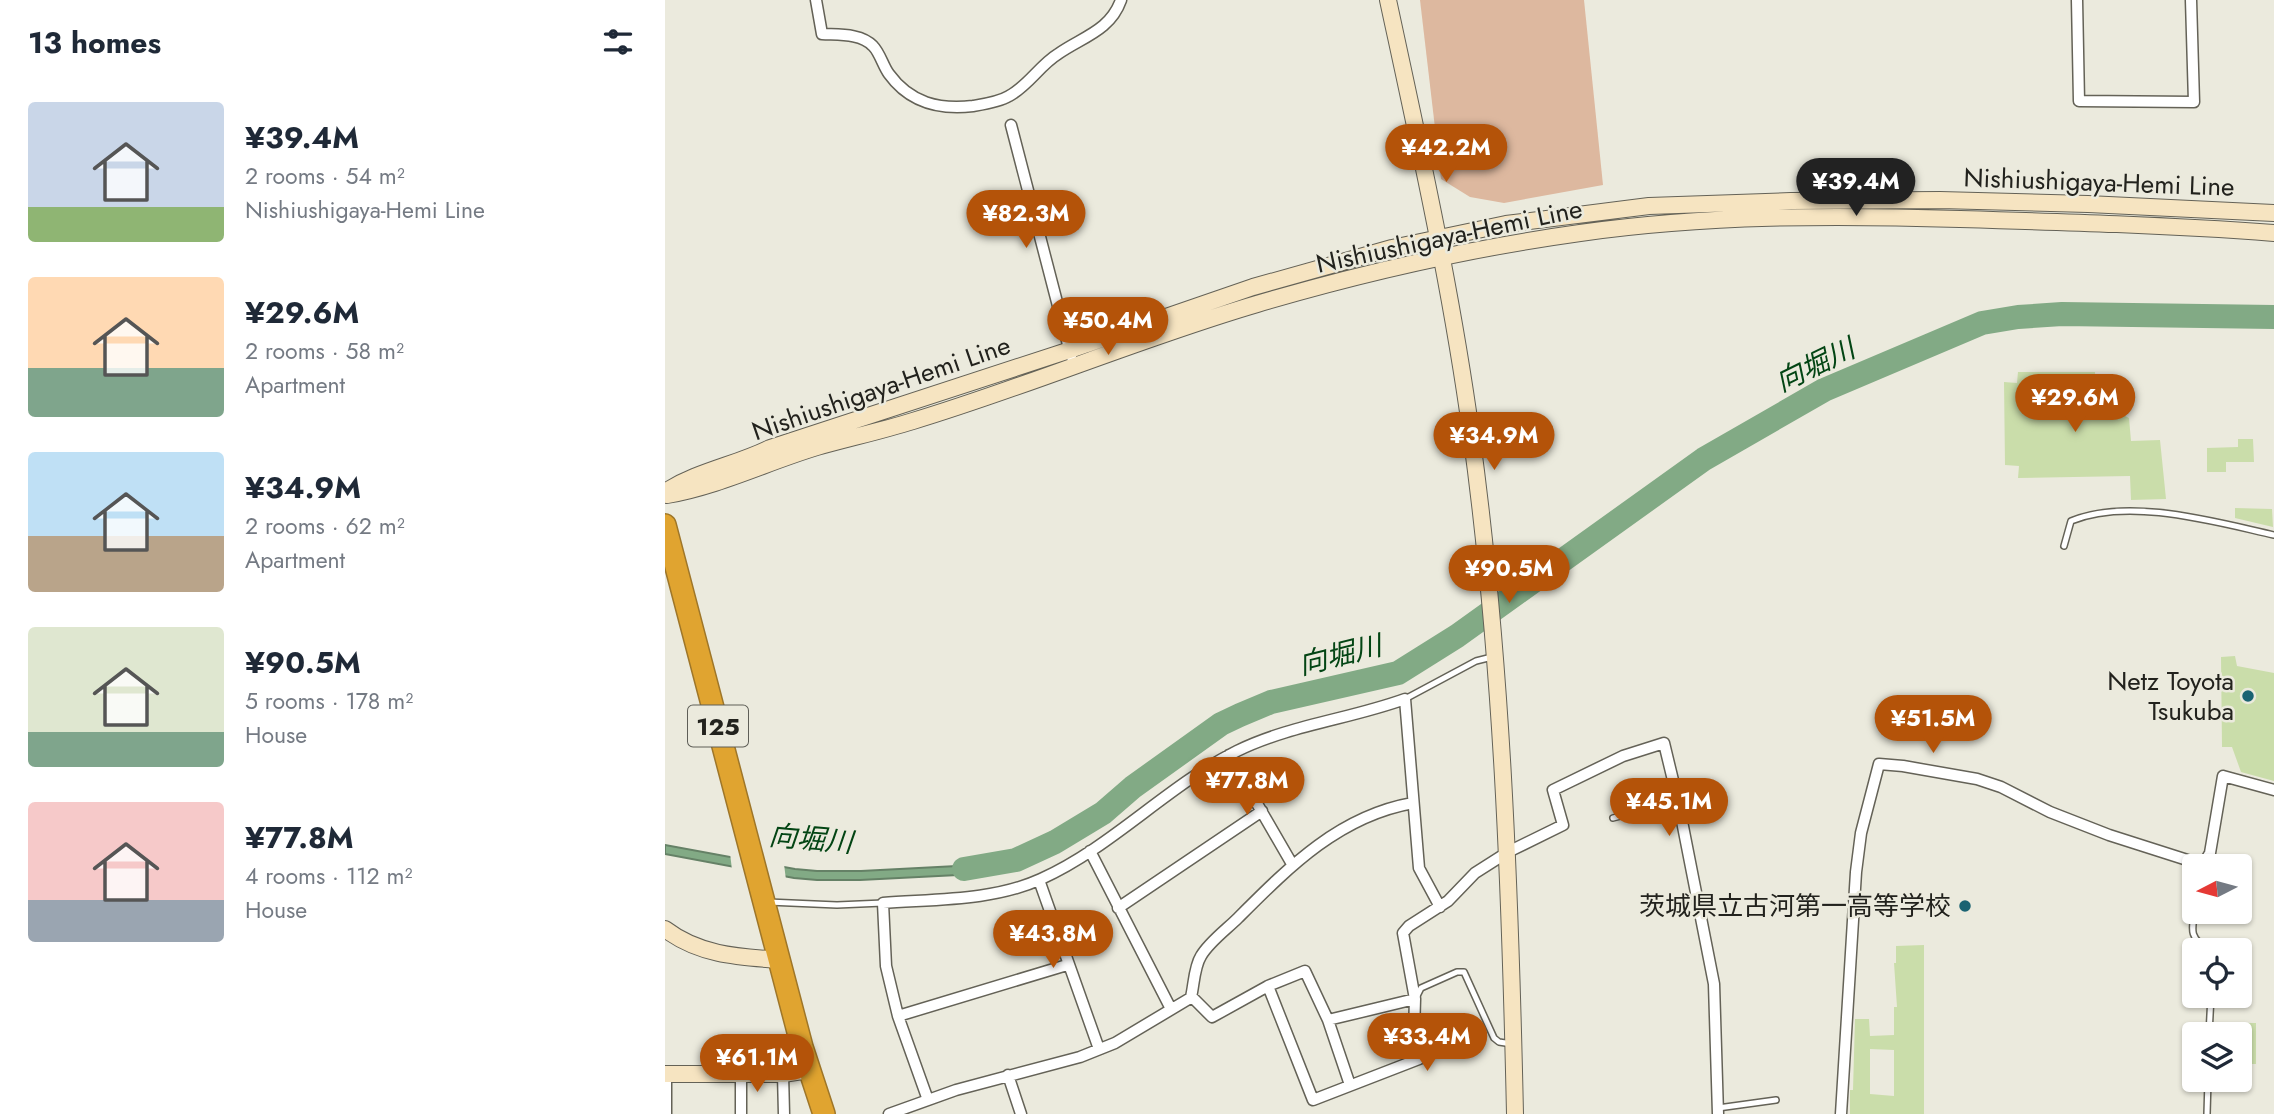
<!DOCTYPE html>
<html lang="en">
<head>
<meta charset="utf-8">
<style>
  :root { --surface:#fff; --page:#f2f2f3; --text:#1f2937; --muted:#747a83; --accent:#b45309 }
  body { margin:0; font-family:Jost,"Noto Sans JP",sans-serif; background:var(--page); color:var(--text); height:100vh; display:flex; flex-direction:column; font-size:26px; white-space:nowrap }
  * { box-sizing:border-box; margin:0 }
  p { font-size:23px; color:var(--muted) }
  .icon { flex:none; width:38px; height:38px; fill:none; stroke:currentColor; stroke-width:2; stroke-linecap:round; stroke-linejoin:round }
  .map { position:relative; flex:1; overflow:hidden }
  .side { display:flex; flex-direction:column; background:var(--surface); width:665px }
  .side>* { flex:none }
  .needle { width:46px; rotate:264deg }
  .buttons { position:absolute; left:1517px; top:854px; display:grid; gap:14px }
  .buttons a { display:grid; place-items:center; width:70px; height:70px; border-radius:7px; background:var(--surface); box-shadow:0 2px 5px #0004; font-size:35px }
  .price { position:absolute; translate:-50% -60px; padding:0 16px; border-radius:24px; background:var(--accent); color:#fff; font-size:23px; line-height:46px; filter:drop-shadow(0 2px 4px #0008) }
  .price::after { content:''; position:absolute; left:50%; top:42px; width:21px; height:16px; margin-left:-10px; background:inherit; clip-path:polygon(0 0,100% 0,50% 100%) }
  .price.active { background:#222; color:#fff }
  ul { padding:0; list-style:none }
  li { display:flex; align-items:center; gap:21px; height:175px; padding:0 28px }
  li span { display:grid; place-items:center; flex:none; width:196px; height:140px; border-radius:7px; color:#555 }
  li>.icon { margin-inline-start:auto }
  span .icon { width:84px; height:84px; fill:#fffc; stroke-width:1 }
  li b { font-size:30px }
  h2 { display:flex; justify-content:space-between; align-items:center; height:84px; padding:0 28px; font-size:30px }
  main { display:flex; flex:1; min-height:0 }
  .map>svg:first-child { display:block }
  .green { fill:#ddb89f }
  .water { fill:#82aa85; stroke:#658166; stroke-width:2 }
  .pier { fill:#ebeadd }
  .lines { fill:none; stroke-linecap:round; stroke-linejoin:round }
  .river { stroke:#82aa85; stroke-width:24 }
  .building { fill:#caddaa; fill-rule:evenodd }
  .lane-casing { stroke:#646257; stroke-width:8 }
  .street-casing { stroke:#646257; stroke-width:13 }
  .secondary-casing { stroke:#646257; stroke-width:18 }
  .highway-casing { stroke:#9e7629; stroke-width:24 }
  .lane { stroke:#fff; stroke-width:5 }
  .street { stroke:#fff; stroke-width:10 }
  .secondary { stroke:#f6e4c1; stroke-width:16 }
  .highway { stroke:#e0a430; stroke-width:21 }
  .poi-dot { fill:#1b6372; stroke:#ebeadd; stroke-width:2.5 }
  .labels { text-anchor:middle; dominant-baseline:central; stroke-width:5; stroke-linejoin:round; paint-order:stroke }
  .shield { fill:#ebeadd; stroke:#5e5e57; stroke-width:2 }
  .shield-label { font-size:24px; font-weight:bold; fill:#22221d }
  .street-label { font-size:26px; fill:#22221d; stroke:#ebeadd }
  .poi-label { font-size:26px; fill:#22221d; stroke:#ebeadd; text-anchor:end }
  .water-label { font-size:28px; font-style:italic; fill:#034514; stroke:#ebeadd }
</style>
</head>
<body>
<main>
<section class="side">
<h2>13 homes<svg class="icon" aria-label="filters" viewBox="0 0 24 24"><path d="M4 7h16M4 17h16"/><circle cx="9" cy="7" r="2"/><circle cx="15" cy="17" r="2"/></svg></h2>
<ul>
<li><span style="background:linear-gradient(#c9d6e8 75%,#8fb573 0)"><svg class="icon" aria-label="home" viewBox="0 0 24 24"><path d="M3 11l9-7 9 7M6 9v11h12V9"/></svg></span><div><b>¥39.4M</b><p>2 rooms · 54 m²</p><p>Nishiushigaya-Hemi Line</p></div></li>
<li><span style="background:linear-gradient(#ffd9b3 65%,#7fa58c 0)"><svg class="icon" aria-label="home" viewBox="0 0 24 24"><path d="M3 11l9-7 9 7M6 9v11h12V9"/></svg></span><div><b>¥29.6M</b><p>2 rooms · 58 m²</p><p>Apartment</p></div></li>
<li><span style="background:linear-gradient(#bfe0f5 60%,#b9a48a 0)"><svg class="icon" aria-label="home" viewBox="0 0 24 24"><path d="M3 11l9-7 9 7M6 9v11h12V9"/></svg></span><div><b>¥34.9M</b><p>2 rooms · 62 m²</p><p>Apartment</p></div></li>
<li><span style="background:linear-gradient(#dfe7d0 75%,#7fa58c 0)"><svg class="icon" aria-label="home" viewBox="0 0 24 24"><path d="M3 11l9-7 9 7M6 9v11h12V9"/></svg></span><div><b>¥90.5M</b><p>5 rooms · 178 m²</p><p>House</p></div></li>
<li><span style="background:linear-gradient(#f6c9c9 70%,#9aa5b1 0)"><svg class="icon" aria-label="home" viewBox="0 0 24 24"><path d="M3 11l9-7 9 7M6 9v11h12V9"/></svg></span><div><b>¥77.8M</b><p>4 rooms · 112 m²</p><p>House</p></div></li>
</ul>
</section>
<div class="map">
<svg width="1609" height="1114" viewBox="0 0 1609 1114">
  <rect width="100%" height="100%" fill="#ebeadd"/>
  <path class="green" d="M755,0H919L938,185L839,203L805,197L776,179Z"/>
  <path class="water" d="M0,845L130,869L152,871H196L292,866L331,860L333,869L293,875L195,880H152L129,878L0,854Z"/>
  <path class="pier" d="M65,853L119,864L121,880L67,870Z"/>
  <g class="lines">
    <path class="river" d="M299,869L351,860L390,842L438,813L468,787L556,724L575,715L606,702L733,673L792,636L1039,459L1159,390L1317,323L1353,317L1397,314L1609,317"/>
  </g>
  <path class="building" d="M1353,372H1430L1431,401L1464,418L1466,441L1495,440L1501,499L1466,500L1465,476L1353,478L1354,466L1340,465L1339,382L1352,383Z
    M1573,439H1588L1589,462H1561V472H1542V448L1573,447Z
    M1570,508L1607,509L1608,527L1570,518Z
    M1570,656L1572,666L1609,673V781L1576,772L1567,747H1557L1556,657Z
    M1259,945V1114H1185V1090H1188L1190,1019H1204L1205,1036L1229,1035V1007H1232L1229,963H1231V946ZM1205,1049L1229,1050V1096L1205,1094Z
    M1569,1023H1591V1064H1575V1034H1569Z"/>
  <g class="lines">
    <defs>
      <path id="lane" d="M1399,546L1406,521C1464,497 1550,522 1609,535
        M740,699L811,661L827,657
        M948,818L1013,801
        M103,902L172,905L218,903
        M1530,911C1526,932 1525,938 1544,950
        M752,996L756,988L792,972H799L829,1038L834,1042L847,1044
        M1544,1034L1546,996
        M1053,1108L1111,1100
        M1542,1114L1543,1080"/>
      <path id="street" d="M151,0L157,34C173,35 196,33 208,46C215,53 218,66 224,74C245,103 274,110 308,106C320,104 334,102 344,96C363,86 375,65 393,54C417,37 445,31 456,0
        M1412,0L1414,101L1529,102L1526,0
        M346,125L406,356
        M564,755L627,864
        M425,851L506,1009
        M374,880L434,1049
        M453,908L597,811
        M603,986L648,1100L754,1059L749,1032L750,999L738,933L744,926L783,901L810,873L843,852L898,825L888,790L958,756L999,743L1013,801L1049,984L1053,1114
        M526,997C529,985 529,967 536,956C544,942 562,929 573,918C624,867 674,816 748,803
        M233,1016L402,965
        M663,1020L750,999
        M76,1074V1114
        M118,1074L119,1114
        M343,1075L356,1114
        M263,1100L233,1016L221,966L218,903C270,899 328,901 376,879C447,847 502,786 572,751C625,725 685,719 740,699L754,868L775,907
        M1,1114V1074
        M224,1114L291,1090L415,1057L450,1043L527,997L547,1017L603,986L640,971L663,1020L685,1085
        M1176,1114L1191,872L1196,833L1214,764L1238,766L1312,779L1336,787L1385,812L1444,835L1538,865L1545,853L1558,776L1609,790"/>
      <path id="secondary" d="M723,0C754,144 786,287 806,433C837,659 845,886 850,1114
        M0,492C32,471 71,465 105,448L405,350L588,287L727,248L841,224L984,206L1126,201L1275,200L1423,204L1609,213
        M2,495C54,486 102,462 152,447C184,438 216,431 248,421C364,386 476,338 592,304C697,273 807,248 915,233C1041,215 1169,215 1295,219C1400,222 1504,225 1609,233
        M0,929C34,955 73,957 115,960
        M0,1074H118L144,1070"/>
      <path id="highway" d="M0,525L137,1047L159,1114"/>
    </defs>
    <use href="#lane" class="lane-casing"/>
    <use href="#street" class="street-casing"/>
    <use href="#secondary" class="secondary-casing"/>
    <use href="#highway" class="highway-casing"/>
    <use href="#lane" class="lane"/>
    <use href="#street" class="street"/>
    <use href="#secondary" class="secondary"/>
    <use href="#highway" class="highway"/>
  </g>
  <g class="poi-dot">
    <circle cx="1583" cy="696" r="7"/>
    <circle cx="1300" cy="906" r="7"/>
  </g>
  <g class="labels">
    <rect class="shield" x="23" y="705.5" width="60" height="41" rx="5"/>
    <g class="shield-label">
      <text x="53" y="726">125</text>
    </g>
    <g class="street-label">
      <text transform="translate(1434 182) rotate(2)">Nishiushigaya-Hemi Line</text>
      <text transform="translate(784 236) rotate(-12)">Nishiushigaya-Hemi Line</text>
      <text transform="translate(216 388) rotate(-19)">Nishiushigaya-Hemi Line</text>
    </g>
    <g class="poi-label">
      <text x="1569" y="681">Netz Toyota<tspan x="1569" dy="30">Tsukuba</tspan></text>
      <text x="1286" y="906">茨城県立古河第一高等学校</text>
    </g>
    <g class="water-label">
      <text transform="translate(1150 365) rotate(-26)">向堀川</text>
      <text transform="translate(675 655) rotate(-14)">向堀川</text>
      <text transform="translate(146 839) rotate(5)">向堀川</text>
    </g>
  </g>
</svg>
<div class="buttons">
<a><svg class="needle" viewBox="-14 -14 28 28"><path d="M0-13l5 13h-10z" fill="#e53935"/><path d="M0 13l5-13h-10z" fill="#747a83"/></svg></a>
<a><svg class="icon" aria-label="locate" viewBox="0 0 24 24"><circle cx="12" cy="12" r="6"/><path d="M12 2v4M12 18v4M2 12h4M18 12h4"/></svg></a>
<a><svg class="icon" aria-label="layers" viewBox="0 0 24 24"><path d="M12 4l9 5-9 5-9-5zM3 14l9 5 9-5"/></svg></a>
</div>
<b class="price" style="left:781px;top:184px">¥42.2M</b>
<b class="price active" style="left:1191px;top:218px">¥39.4M</b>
<b class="price" style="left:361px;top:250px">¥82.3M</b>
<b class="price" style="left:443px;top:357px">¥50.4M</b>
<b class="price" style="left:1410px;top:434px">¥29.6M</b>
<b class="price" style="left:829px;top:472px">¥34.9M</b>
<b class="price" style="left:844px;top:605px">¥90.5M</b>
<b class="price" style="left:1268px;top:755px">¥51.5M</b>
<b class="price" style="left:582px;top:817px">¥77.8M</b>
<b class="price" style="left:1004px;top:838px">¥45.1M</b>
<b class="price" style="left:388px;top:970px">¥43.8M</b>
<b class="price" style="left:762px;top:1073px">¥33.4M</b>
<b class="price" style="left:92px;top:1094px">¥61.1M</b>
</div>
</main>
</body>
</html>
